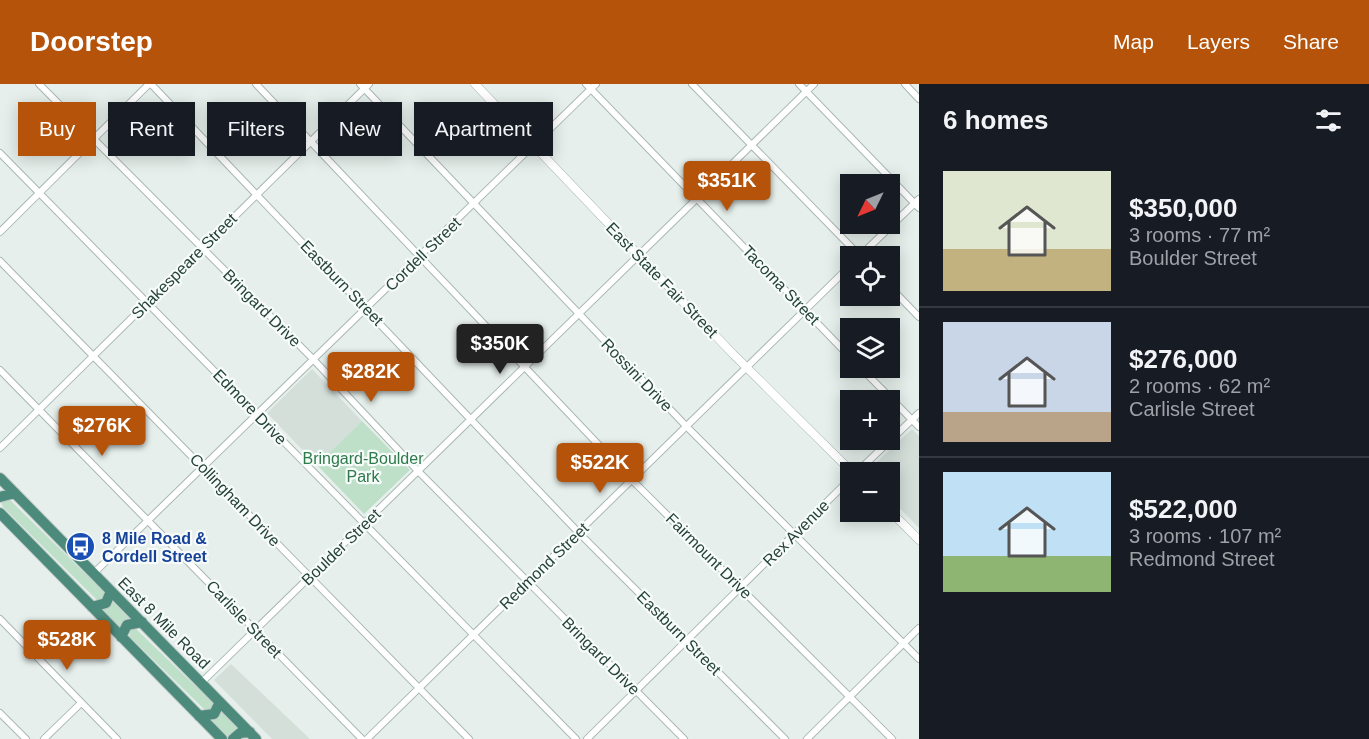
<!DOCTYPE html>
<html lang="en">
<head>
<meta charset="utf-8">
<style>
  :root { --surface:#171b24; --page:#242831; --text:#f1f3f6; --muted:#9ea1a6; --line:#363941; --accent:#b45309 }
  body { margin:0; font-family:Helvetica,sans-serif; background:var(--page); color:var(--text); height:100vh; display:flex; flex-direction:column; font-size:22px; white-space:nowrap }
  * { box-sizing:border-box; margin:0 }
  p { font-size:20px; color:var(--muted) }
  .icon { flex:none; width:33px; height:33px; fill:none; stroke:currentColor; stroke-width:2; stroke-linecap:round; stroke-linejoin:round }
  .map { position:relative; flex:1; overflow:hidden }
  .panel { display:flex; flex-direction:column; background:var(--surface); width:450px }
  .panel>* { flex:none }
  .hud { position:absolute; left:18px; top:18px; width:570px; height:54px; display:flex; gap:12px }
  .needle { width:39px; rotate:227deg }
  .controls { position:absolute; left:840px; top:90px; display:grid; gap:12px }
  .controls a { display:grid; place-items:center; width:60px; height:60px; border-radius:0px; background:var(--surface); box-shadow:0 3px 15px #0003; font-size:30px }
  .price { position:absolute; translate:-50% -51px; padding:0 14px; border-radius:6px; background:var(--accent); color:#fff; font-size:20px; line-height:39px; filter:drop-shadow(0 2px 3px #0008) }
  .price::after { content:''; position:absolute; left:50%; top:36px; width:18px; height:14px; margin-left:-9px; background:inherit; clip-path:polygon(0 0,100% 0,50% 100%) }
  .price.on { background:#222; color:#fff }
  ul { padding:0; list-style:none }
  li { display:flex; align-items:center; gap:18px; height:150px; padding:0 24px }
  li+li { border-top:2px solid var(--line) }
  li span { display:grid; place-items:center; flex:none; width:168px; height:120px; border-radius:0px; color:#555 }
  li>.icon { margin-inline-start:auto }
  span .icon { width:72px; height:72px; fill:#fffc; stroke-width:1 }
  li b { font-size:26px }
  h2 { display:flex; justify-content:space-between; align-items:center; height:72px; padding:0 24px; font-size:26px }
  .chip { padding:0 21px; border-radius:0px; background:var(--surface); box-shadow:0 3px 15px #0003; font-size:21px; line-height:54px }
  .chip.on { background:var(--accent); color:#fff }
  header { display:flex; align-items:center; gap:36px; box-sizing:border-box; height:84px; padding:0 30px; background:var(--accent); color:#fff }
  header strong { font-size:28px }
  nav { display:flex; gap:33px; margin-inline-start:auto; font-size:21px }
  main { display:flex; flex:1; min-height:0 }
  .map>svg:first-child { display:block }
  .built { fill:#d4dfda }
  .green { fill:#bfe0c8 }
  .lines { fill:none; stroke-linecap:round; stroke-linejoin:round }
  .minor-casing { stroke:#a8b8b2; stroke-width:8 }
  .tertiary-casing { stroke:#a8b8b2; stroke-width:9 }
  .trunk-casing { stroke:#c2cac8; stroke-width:12 }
  .minor { stroke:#fff; stroke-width:6 }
  .tertiary { stroke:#fff; stroke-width:8 }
  .trunk { stroke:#4c8a7c; stroke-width:10 }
  .labels { text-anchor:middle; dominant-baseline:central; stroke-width:4.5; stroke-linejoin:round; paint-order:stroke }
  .street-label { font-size:16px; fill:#24423a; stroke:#f7fbf9 }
  .park-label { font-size:16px; fill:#2d7a4b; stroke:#f7fbf9 }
  .transit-label { font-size:16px; font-weight:bold; fill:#164399; stroke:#f7fbf9; text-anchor:start }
</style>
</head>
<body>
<header>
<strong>Doorstep</strong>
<nav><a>Map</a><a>Layers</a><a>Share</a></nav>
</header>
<main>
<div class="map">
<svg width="919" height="655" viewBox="0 0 919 655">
  <rect width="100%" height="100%" fill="#e6efeb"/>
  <path class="built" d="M312,285L362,337L317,381L267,329Z
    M912,345L919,352V444L890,414V388H866Z
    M231,580L310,655H272L214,596Z"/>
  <path class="green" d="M362,337L410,386L364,430L317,381Z
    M10,416L104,508L105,513L97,516L3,423L1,418Z
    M113,518L130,535L120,543L103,526Z
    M134,543L213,619L214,625L205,626L130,553L129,545Z
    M222,628L239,646L228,653L212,637Z"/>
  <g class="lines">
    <defs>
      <path id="minor" d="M39,0L313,275L418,387L684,655
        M151,0L578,448L785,655
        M256,0L632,396L892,655
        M360,0L686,342L919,575
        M586,0L850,273
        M692,0L860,172
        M799,0L919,124
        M905,0L919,15
        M0,69L576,655
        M0,148L149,0
        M860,172L919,115
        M0,177L469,655
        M890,203L919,233
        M861,284L919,343
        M0,286L362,655
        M0,364L369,0
        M857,388L919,329
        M94,489L596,0
        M0,535L117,655
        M201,599L814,0
        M0,629L26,655
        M44,655L81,619
        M367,655L850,182
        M587,655L850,395
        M807,655L919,544"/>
      <path id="tertiary" d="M475,0L733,270L852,388
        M890,427L919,456"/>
      <path id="trunk" d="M0,394L256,655
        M0,413L15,409
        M0,429L222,655
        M92,523L106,519L111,507
        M121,553L127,541L142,538
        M199,632L214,630L220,618
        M233,655L240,649L250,648"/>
    </defs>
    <use href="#minor" class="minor-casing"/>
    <use href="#tertiary" class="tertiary-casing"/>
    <use href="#trunk" class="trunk-casing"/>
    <use href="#minor" class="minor"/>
    <use href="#tertiary" class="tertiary"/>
    <use href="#trunk" class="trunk"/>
  </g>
  <defs>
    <symbol id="bus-disc" viewBox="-11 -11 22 22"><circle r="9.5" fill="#1a4fb4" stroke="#f7fbf9"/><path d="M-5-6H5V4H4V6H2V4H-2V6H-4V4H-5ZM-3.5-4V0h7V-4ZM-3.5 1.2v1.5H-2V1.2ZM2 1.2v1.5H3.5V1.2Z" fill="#fff"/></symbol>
  </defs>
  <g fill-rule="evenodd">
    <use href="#bus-disc" x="64" y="446" width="33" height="33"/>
  </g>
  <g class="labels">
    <g class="street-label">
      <text transform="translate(423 170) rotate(-44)">Cordell Street</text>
      <text transform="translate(184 182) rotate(-45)">Shakespeare Street</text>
      <text transform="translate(662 196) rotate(46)">East State Fair Street</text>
      <text transform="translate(342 199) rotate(46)">Eastburn Street</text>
      <text transform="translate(781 201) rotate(46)">Tacoma Street</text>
      <text transform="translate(262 224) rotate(45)">Bringard Drive</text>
      <text transform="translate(637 291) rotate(46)">Rossini Drive</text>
      <text transform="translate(250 323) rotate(46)">Edmore Drive</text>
      <text transform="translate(235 416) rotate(46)">Collingham Drive</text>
      <text transform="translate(796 449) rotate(-45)">Rex Avenue</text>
      <text transform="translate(341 463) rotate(-44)">Boulder Street</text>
      <text transform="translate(709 472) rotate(45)">Fairmount Drive</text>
      <text transform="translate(544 482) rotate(-44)">Redmond Street</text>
      <text transform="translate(244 535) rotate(46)">Carlisle Street</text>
      <text transform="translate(164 539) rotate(45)">East 8 Mile Road</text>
      <text transform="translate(679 549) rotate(45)">Eastburn Street</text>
      <text transform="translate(601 572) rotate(45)">Bringard Drive</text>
    </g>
    <g class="park-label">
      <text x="363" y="374">Bringard-Boulder<tspan x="363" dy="18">Park</tspan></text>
    </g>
    <g class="transit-label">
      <text x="102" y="454">8 Mile Road &amp;<tspan x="102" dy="18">Cordell Street</tspan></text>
    </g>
  </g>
</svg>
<div class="controls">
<a><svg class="needle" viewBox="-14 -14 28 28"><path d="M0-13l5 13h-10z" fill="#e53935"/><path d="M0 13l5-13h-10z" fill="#9ea1a6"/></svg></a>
<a><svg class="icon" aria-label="locate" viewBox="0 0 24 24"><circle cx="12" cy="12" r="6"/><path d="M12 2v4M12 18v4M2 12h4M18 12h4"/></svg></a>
<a><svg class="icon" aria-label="layers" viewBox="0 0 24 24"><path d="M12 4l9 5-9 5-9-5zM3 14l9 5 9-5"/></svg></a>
<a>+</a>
<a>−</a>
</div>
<b class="price" style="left:727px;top:128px">$351K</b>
<b class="price on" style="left:500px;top:291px">$350K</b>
<b class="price" style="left:371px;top:319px">$282K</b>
<b class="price" style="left:102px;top:373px">$276K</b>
<b class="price" style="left:600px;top:410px">$522K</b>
<b class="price" style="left:67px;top:587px">$528K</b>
<div class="hud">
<a class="chip on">Buy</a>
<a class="chip">Rent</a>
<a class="chip">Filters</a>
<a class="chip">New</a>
<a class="chip">Apartment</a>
</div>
</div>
<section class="panel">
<h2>6 homes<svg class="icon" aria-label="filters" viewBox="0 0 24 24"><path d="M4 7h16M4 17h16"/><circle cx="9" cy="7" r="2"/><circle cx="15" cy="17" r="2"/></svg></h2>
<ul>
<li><span style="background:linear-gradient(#dfe7d0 65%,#c2b280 0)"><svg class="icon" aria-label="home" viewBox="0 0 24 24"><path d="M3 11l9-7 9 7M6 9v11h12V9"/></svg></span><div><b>$350,000</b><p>3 rooms · 77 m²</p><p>Boulder Street</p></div></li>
<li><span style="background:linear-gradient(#c9d6e8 75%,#b9a48a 0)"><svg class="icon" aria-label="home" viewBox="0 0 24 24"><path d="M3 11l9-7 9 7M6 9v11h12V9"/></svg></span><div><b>$276,000</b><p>2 rooms · 62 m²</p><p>Carlisle Street</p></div></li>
<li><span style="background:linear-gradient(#bfe0f5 70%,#8fb573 0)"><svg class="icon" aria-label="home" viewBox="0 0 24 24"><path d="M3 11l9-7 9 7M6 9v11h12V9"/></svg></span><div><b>$522,000</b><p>3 rooms · 107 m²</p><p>Redmond Street</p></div></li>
</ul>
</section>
</main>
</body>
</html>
